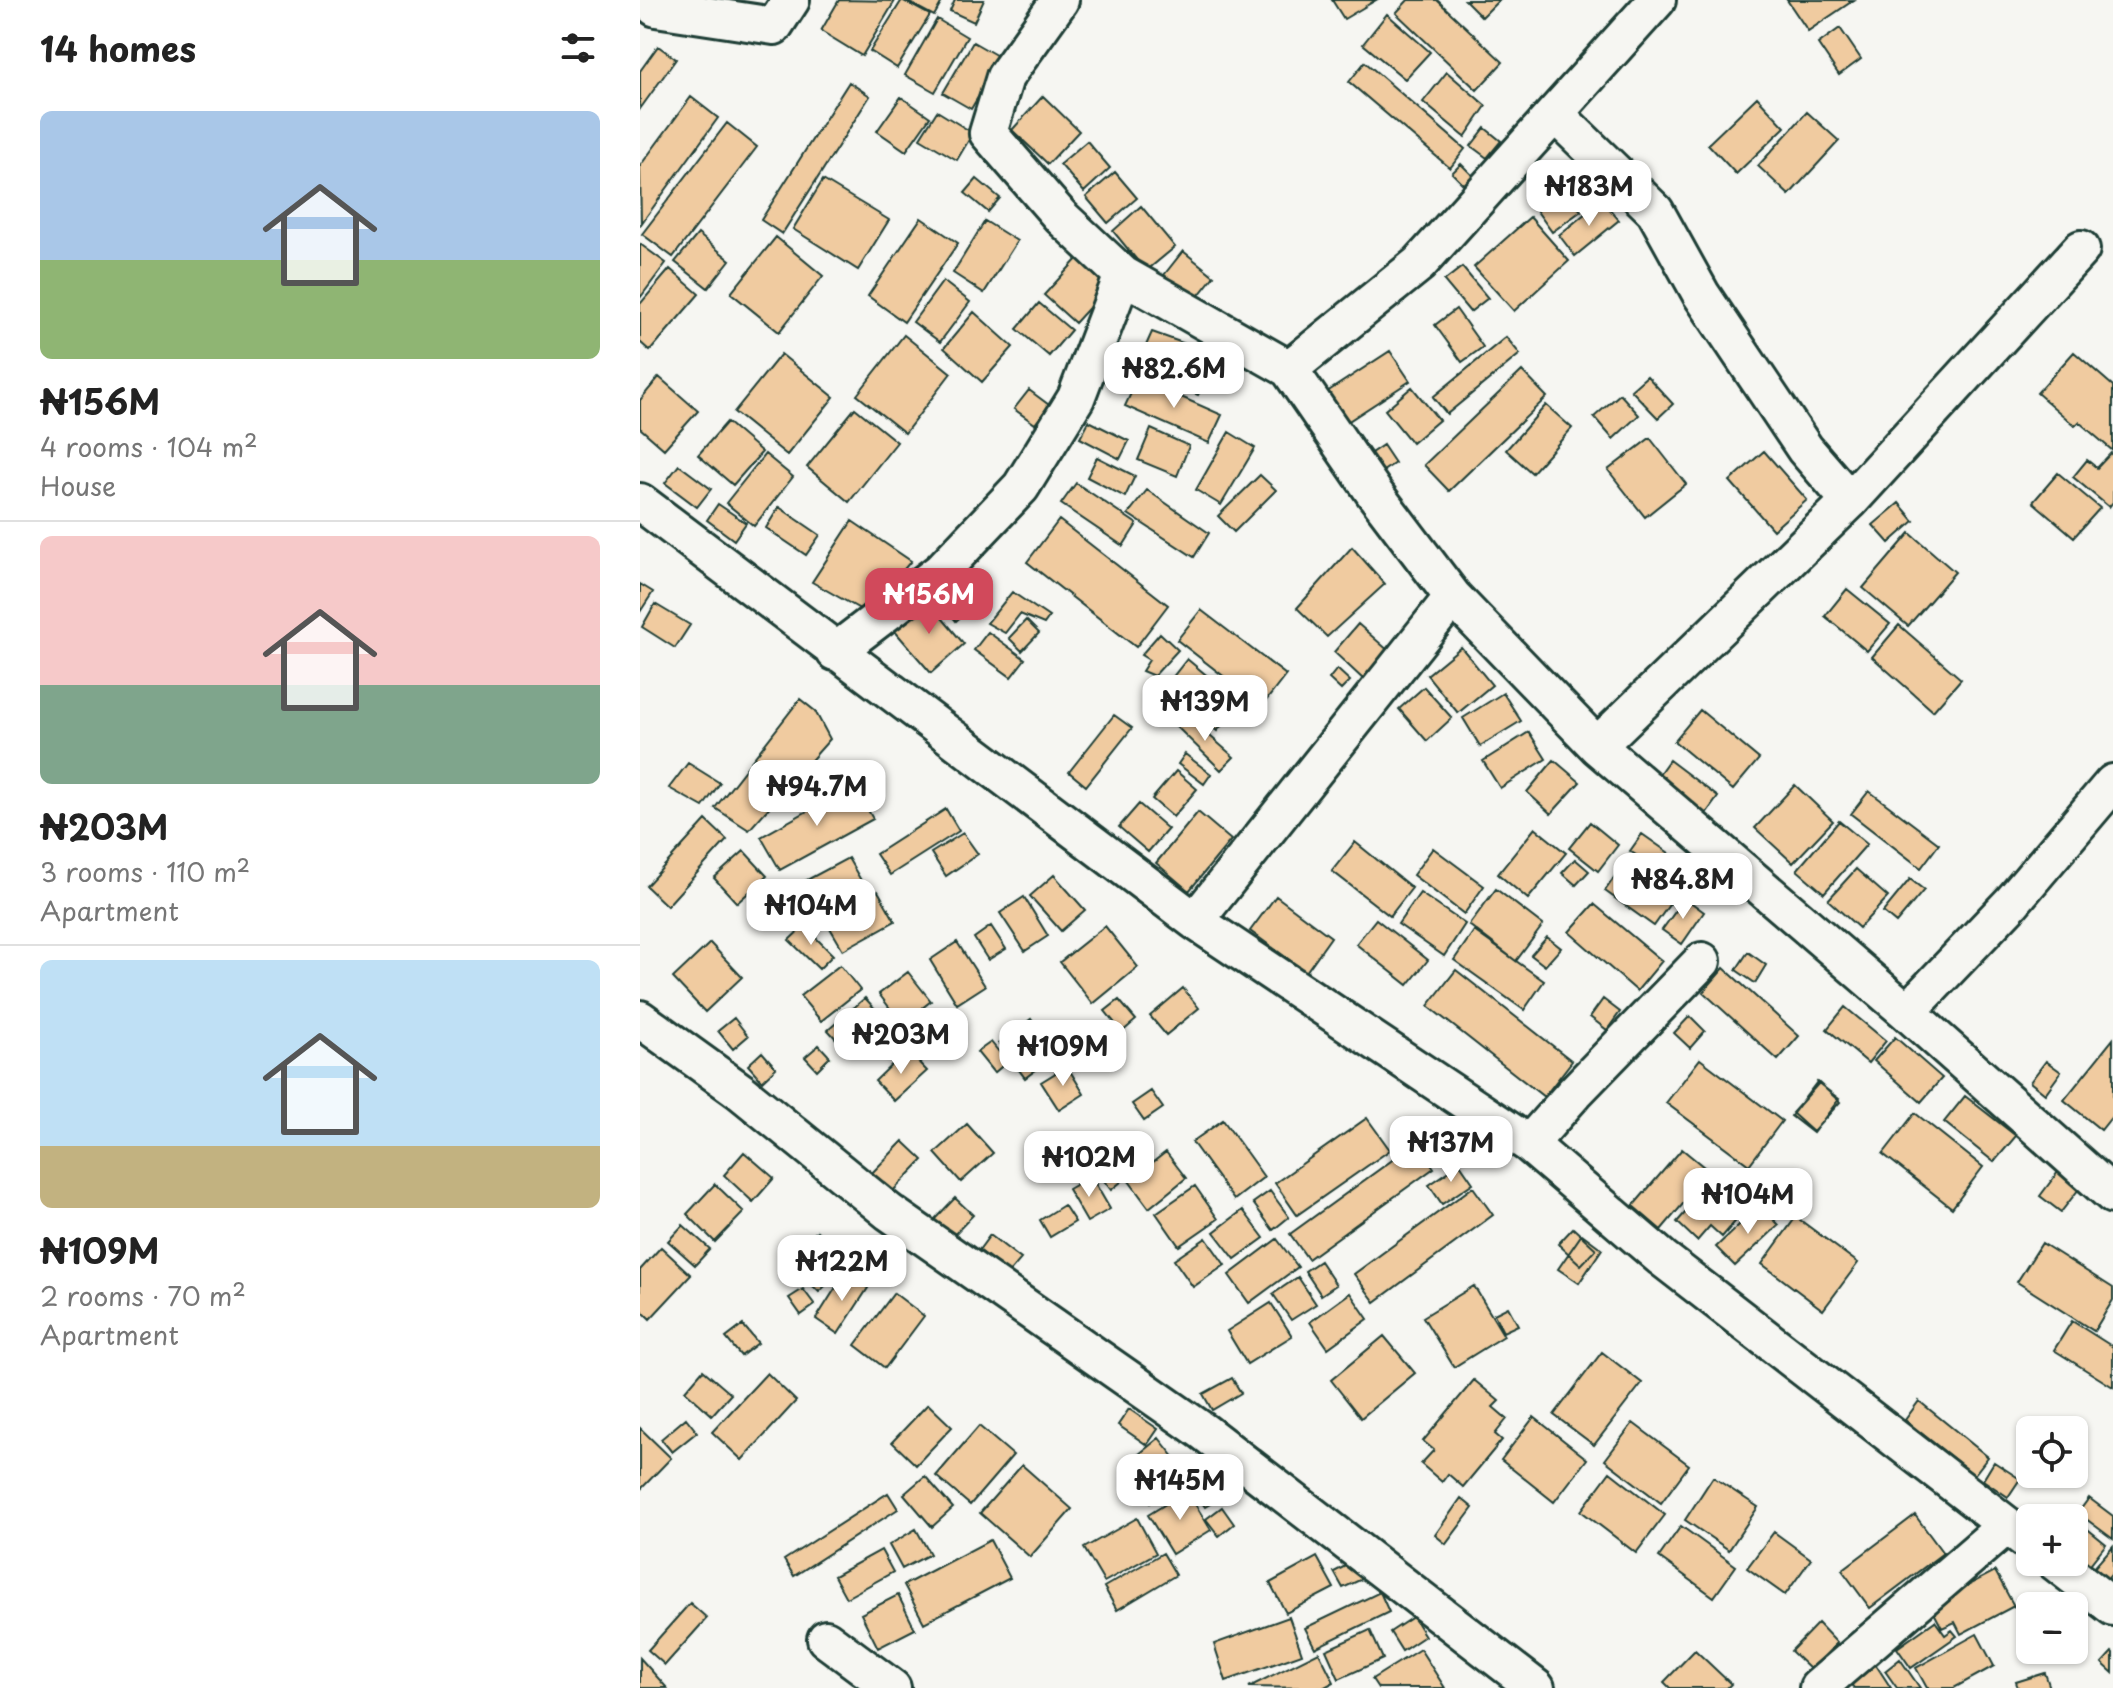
<!DOCTYPE html>
<html lang="en">
<head>
<meta charset="utf-8">
<style>
  :root { --surface:#fff; --page:#f6f6f6; --text:#222; --muted:#767676; --line:#e0e0e0; --accent:#d1495b }
  body { margin:0; font-family:"Playpen Sans",sans-serif; background:var(--page); color:var(--text); height:100vh; display:flex; flex-direction:column; font-size:30px; white-space:nowrap }
  * { box-sizing:border-box; margin:0 }
  p { font-size:26px; color:var(--muted) }
  .icon { flex:none; width:44px; height:44px; fill:none; stroke:currentColor; stroke-width:2; stroke-linecap:round; stroke-linejoin:round }
  .map { position:relative; flex:1; overflow:hidden }
  .side { display:flex; flex-direction:column; background:var(--surface); width:640px }
  .side>* { flex:none }
  .tools { position:absolute; left:1376px; top:1416px; display:grid; gap:16px }
  .tools a { display:grid; place-items:center; width:72px; height:72px; border-radius:12px; background:var(--surface); box-shadow:0 2px 6px #0004; font-size:40px }
  .price { position:absolute; translate:-50% -68px; padding:0 18px; border-radius:16px; background:#fff; color:#222; font-size:26px; line-height:52px; filter:drop-shadow(0 2px 4px #0008) }
  .price::after { content:''; position:absolute; left:50%; top:48px; width:24px; height:18px; margin-left:-12px; background:inherit; clip-path:polygon(0 0,100% 0,50% 100%) }
  .price.on { background:var(--accent); color:#fff }
  ul { padding:0; list-style:none }
  li { display:grid; align-content:center; gap:16px; height:424px; padding:0 40px }
  li+li { border-top:2px solid var(--line) }
  li span { display:grid; place-items:center; height:248px; border-radius:12px; color:#555 }
  li>.icon { margin-inline-start:auto }
  span .icon { width:144px; height:144px; fill:#fffc; stroke-width:1 }
  li b { font-size:34px }
  h2 { display:flex; justify-content:space-between; align-items:center; height:96px; padding:0 40px; font-size:34px }
  main { display:flex; flex:1; min-height:0 }
  .map>svg:first-child { display:block }
  .building { fill:#f0cba0; stroke:#1f3d34; stroke-width:2 }
  .lines { fill:none; stroke-linecap:round; stroke-linejoin:round }
  .minor-casing { stroke:#1f3d34; stroke-width:42 }
  .minor { stroke:#f6f6f2; stroke-width:36 }
</style>
</head>
<body>
<main>
<section class="side">
<h2>14 homes<svg class="icon" aria-label="filters" viewBox="0 0 24 24"><path d="M4 7h16M4 17h16"/><circle cx="9" cy="7" r="2"/><circle cx="15" cy="17" r="2"/></svg></h2>
<ul>
<li><span style="background:linear-gradient(#a9c7e8 60%,#8fb573 0)"><svg class="icon" aria-label="home" viewBox="0 0 24 24"><path d="M3 11l9-7 9 7M6 9v11h12V9"/></svg></span><div><b>₦156M</b><p>4 rooms · 104 m²</p><p>House</p></div></li>
<li><span style="background:linear-gradient(#f6c9c9 60%,#7fa58c 0)"><svg class="icon" aria-label="home" viewBox="0 0 24 24"><path d="M3 11l9-7 9 7M6 9v11h12V9"/></svg></span><div><b>₦203M</b><p>3 rooms · 110 m²</p><p>Apartment</p></div></li>
<li><span style="background:linear-gradient(#bfe0f5 75%,#c2b280 0)"><svg class="icon" aria-label="home" viewBox="0 0 24 24"><path d="M3 11l9-7 9 7M6 9v11h12V9"/></svg></span><div><b>₦109M</b><p>2 rooms · 70 m²</p><p>Apartment</p></div></li>
</ul>
</section>
<div class="map">
<svg width="1473" height="1688" viewBox="0 0 1473 1688">
  <rect width="100%" height="100%" fill="#f6f6f2"/>
  <filter id="ink" filterUnits="userSpaceOnUse"><feTurbulence type="fractalNoise" baseFrequency=".0125" numOctaves="2"/><feDisplacementMap in="SourceGraphic" scale="16" xChannelSelector="R" yChannelSelector="G"/><feConvolveMatrix kernelMatrix="1 2 1 2 8 2 1 2 1" color-interpolation-filters="sRGB"/></filter>
  <g filter="url(#ink)">
    <path class="building" d="M199,0L255,1L222,56L181,31Z
      M262,0L290,15L257,68L230,51Z
      M264,0H303L294,16Z
      M315,0H344L334,22L310,11Z
      M692,0H736L704,19Z
      M768,0H797L863,62L837,90L756,13Z
      M825,0H859L842,17Z
      M1147,0H1214L1168,31Z
      M747,14L790,52L765,79L723,44Z
      M297,19L327,37L295,92L265,75Z
      M1200,28L1221,59L1199,75L1178,44Z
      M333,42L361,58L331,109L303,93Z
      M18,46L36,59L0,109V71Z
      M725,62L825,149L810,168L709,82Z
      M807,72L846,106L825,137L783,102Z
      M209,82L230,96L142,234L121,220Z
      M403,96L439,131L408,164L372,130Z
      M51,97L78,118L1,224L0,166Z
      M261,97L290,117L266,151L237,131Z
      M1117,97L1145,127L1096,174L1068,144Z
      M297,111L333,133L317,160L280,138Z
      M1167,112L1199,141L1149,195L1118,166Z
      M87,123L117,147L33,257L2,234Z
      M845,128L861,141L847,158L831,146Z
      M447,141L470,168L444,192L420,164Z
      M821,164L833,176L824,185L812,173Z
      M475,172L497,198L468,223L446,197Z
      M337,179L360,198L348,212L325,193Z
      M183,180L249,220L218,270L153,229Z
      M919,183L941,211L912,232L891,203Z
      M962,200L979,220L935,256L919,235Z
      M501,206L535,247L506,271L473,231Z
      M890,217L929,261L874,311L834,267Z
      M281,218L318,243L264,322L228,296Z
      M345,221L377,241L344,293L313,273Z
      M58,234L90,260L68,288L35,262Z
      M136,237L183,276L139,332L91,293Z
      M0,244L26,263L0,298Z
      M543,251L574,276L555,300L524,275Z
      M438,258L469,286L435,323L404,295Z
      M822,267L848,298L830,312L804,281Z
      M30,269L59,294L10,351L0,342V304Z
      M303,281L330,302L300,342L273,322Z
      M399,303L431,330L409,356L377,329Z
      M816,309L843,347L822,362L795,325Z
      M334,312L373,347L342,382L304,348Z
      M512,332L579,356L558,395L496,368Z
      M264,335L311,373L265,433L217,395Z
      M866,337L880,354L807,414L793,397Z
      M750,351L770,381L704,424L684,394Z
      M1434,352L1473,386V451L1439,422L1435,426L1397,393Z
      M141,354L194,397L147,455L94,412Z
      M882,371L907,397L809,491L784,465Z
      M1007,376L1033,404L1018,418L991,390Z
      M19,377L58,411L24,449L0,428V400Z
      M498,378L582,415L569,443L485,406Z
      M772,387L799,420L772,443L745,410Z
      M389,390L409,405L395,424L374,409Z
      M980,394L999,415L973,439L954,417Z
      M906,405L932,428L892,473L866,450Z
      M215,408L257,442L209,502L167,467Z
      M449,421L489,441L480,459L440,438Z
      M87,422L122,452L93,485L58,455Z
      M511,429L549,446L537,476L498,460Z
      M589,432L615,448L581,505L556,490Z
      M1010,438L1046,484L1005,517L968,470Z
      M743,445L755,463L734,477L722,459Z
      M1124,451L1167,500L1133,530L1090,481Z
      M1471,453L1473,455V502L1469,507L1433,477L1447,460L1457,468Z
      M125,454L153,477L114,526L86,503Z
      M457,457L495,476L485,497L447,477Z
      M39,465L71,489L57,507L25,483Z
      M1418,473L1460,508L1434,537L1393,502Z
      M620,475L636,490L594,532L578,516Z
      M436,483L497,524L483,546L421,504Z
      M507,490L569,533L554,557L488,514Z
      M1259,503L1274,521L1249,543L1233,525Z
      M78,504L106,523L94,540L67,520Z
      M139,507L180,535L166,555L126,528Z
      M419,520L528,605L496,647L387,562Z
      M212,521L271,561L227,613L172,582Z
      M1270,533L1315,572L1268,626L1223,588Z
      M712,547L745,584L687,637L657,608Z
      M0,584L13,592L0,612Z
      M308,588L327,611L316,621L297,598Z
      M1207,589L1250,624L1227,651L1185,616Z
      M372,592L409,617L404,624L380,614L365,633L347,623Z
      M287,600L324,644L291,673L253,629Z
      M15,604L50,625L35,648L2,627Z
      M561,610L646,675L622,706L537,640Z
      M386,620L399,633L382,651L369,638Z
      M718,624L750,652L724,680L694,652Z
      M1259,625L1321,679L1293,711L1232,657Z
      M348,632L385,659L371,677L334,650Z
      M520,633L538,650L514,676L502,671L509,660L501,655Z
      M821,647L852,685L818,713L787,675Z
      M547,659L600,703L577,731L524,688Z
      M697,669L710,681L701,690L689,679Z
      M784,687L812,718L787,741L759,709Z
      M863,693L881,721L840,746L823,718Z
      M160,699L175,711L190,739L109,830L75,808Z
      M1060,710L1119,759L1093,790L1034,741Z
      M474,715L492,728L446,786L429,772Z
      M546,715L594,757L581,770L536,726Z
      M889,732L906,759L860,788L843,761Z
      M545,754L571,774L564,784L538,764Z
      M914,760L940,782L911,814L887,792Z
      M1029,760L1078,797L1065,815L1016,778Z
      M48,763L80,783L63,807L29,788Z
      M536,771L557,789L533,817L512,799Z
      M214,785L233,819L140,870L121,837Z
      M1155,785L1193,821L1153,863L1115,828Z
      M1229,791L1299,844L1281,868L1211,814Z
      M499,804L528,829L508,852L479,827Z
      M306,809L319,831L250,875L236,854Z
      M558,812L591,840L549,891L516,863Z
      M66,820L87,840L27,906L6,886Z
      M1199,821L1227,844L1184,893L1157,870Z
      M950,822L978,845L958,871L929,848Z
      M895,828L926,853L888,899L858,874Z
      M323,833L338,854L306,876L291,853Z
      M1002,834L1029,853L1018,870L990,851Z
      M715,842L772,888L750,916L692,871Z
      M793,848L844,886L824,914L773,875Z
      M104,851L127,876L97,903L74,878Z
      M208,858L226,889L169,920L152,888Z
      M935,859L949,871L936,885L922,873Z
      M986,860L1036,895L1014,926L965,891Z
      M1032,862L1044,873L1034,883L1023,872Z
      M1216,869L1248,897L1219,928L1188,900Z
      M414,875L445,910L421,931L390,896Z
      M1047,877L1067,891L1061,900L1041,886Z
      M1270,879L1284,890L1256,923L1243,912Z
      M856,889L903,925L876,961L829,925Z
      M238,891L255,921L203,950L186,921Z
      M780,893L825,924L804,956L758,924Z
      M636,896L691,937L666,972L610,931Z
      M384,897L408,936L385,951L360,913Z
      M1045,898L1064,912L1042,944L1022,930Z
      M954,904L1022,961L997,991L929,932Z
      M736,919L788,960L768,985L716,944Z
      M164,926L193,955L179,969L149,940Z
      M351,926L366,949L348,960L334,938Z
      M465,926L498,967L453,1004L420,962Z
      M834,931L904,981L884,1010L814,960Z
      M907,937L921,948L905,966L891,955Z
      M317,942L345,986L317,1004L290,960Z
      M70,943L102,977L65,1012L33,978Z
      M1108,952L1126,965L1115,983L1096,970Z
      M200,965L220,990L181,1021L160,996Z
      M1084,968L1159,1036L1138,1060L1063,992Z
      M816,970L932,1061L904,1097L788,1006Z
      M268,972L291,1001L262,1024L239,994Z
      M543,988L559,1008L526,1035L510,1016Z
      M225,998L237,1011L200,1043L188,1030Z
      M963,999L980,1012L967,1030L950,1017Z
      M479,1000L496,1020L482,1032L465,1011Z
      M1205,1007L1246,1041L1228,1063L1187,1029Z
      M1050,1016L1065,1031L1050,1048L1034,1033Z
      M94,1018L108,1036L93,1049L78,1031Z
      M238,1019L262,1042L247,1057L223,1034Z
      M391,1019L417,1054L385,1078L359,1043Z
      M1255,1037L1302,1078L1281,1102L1234,1061Z
      M1473,1039V1115L1461,1130L1424,1100Z
      M351,1042L367,1062L354,1073L337,1052Z
      M179,1045L190,1057L177,1070L165,1057Z
      M267,1050L287,1071L254,1101L235,1081Z
      M122,1052L136,1068L122,1081L108,1065Z
      M1060,1059L1142,1121L1109,1165L1026,1103Z
      M1406,1061L1421,1072L1405,1094L1390,1082Z
      M427,1066L444,1094L419,1110L401,1082Z
      M1177,1082L1199,1099L1173,1133L1151,1116Z
      M1179,1083L1200,1102L1173,1132L1152,1113Z
      M511,1091L523,1108L504,1121L492,1104Z
      M1325,1096L1376,1136L1354,1162L1304,1122Z
      M1275,1113L1343,1167L1312,1208L1243,1154Z
      M727,1118L750,1150L657,1215L635,1183Z
      M583,1120L624,1177L594,1200L552,1142Z
      M327,1124L353,1153L321,1182L295,1153Z
      M494,1136L509,1157L495,1167L480,1146Z
      M263,1141L283,1160L247,1197L227,1178Z
      M776,1143L794,1168L668,1259L650,1234Z
      M1042,1149L1070,1172L1021,1230L993,1206Z
      M104,1152L134,1178L113,1202L84,1175Z
      M526,1152L546,1178L509,1208L489,1181Z
      M475,1162L487,1177L471,1190L459,1174Z
      M820,1164L833,1183L802,1204L789,1185Z
      M1085,1168L1117,1196L1082,1237L1070,1226L1057,1241L1037,1222Z
      M1421,1168L1442,1185L1421,1212L1400,1196Z
      M451,1176L470,1209L447,1222L428,1189Z
      M75,1184L104,1212L75,1242L47,1214Z
      M555,1186L578,1219L539,1246L516,1213Z
      M833,1187L853,1215L735,1302L714,1274Z
      M630,1191L649,1217L633,1230L613,1203Z
      M315,1198L333,1215L310,1239L292,1222Z
      M424,1205L435,1222L410,1237L400,1220Z
      M1120,1205L1139,1225L1095,1266L1076,1247Z
      M603,1210L624,1238L595,1259L574,1232Z
      M1156,1217L1218,1263L1183,1310L1122,1264Z
      M43,1225L70,1249L55,1265L28,1241Z
      M933,1228L956,1249L941,1265L918,1244Z
      M177,1231L209,1262L179,1292L148,1261Z
      M942,1234L962,1249L939,1283L918,1269Z
      M350,1235L381,1259L369,1273L339,1250Z
      M566,1238L585,1265L553,1287L534,1260Z
      M637,1239L658,1267L609,1303L589,1275Z
      M1402,1243L1473,1288V1300L1454,1331L1377,1282Z
      M21,1247L51,1275L10,1319L0,1309V1270Z
      M680,1261L696,1285L681,1295L665,1271Z
      M205,1273L228,1288L198,1334L176,1319Z
      M658,1277L676,1304L651,1320L633,1294Z
      M834,1286L864,1336L814,1367L783,1317Z
      M163,1289L175,1305L161,1315L149,1298Z
      M254,1293L284,1316L245,1368L215,1345Z
      M710,1293L728,1319L688,1348L670,1322Z
      M631,1303L652,1336L607,1364L587,1331Z
      M868,1307L878,1325L863,1332L854,1314Z
      M1432,1321L1473,1347V1387L1414,1350Z
      M103,1325L118,1343L101,1356L86,1338Z
      M744,1336L775,1373L721,1418L691,1380Z
      M962,1352L1002,1383L954,1445L914,1415Z
      M63,1370L91,1394L72,1415L45,1391Z
      M127,1373L156,1401L102,1460L72,1432Z
      M592,1378L601,1393L572,1410L563,1394Z
      M834,1380L859,1401L853,1407L867,1419L855,1434L862,1440L823,1487L808,1474L802,1482L781,1464L794,1450L783,1441Z
      M1279,1401L1348,1457L1334,1475L1265,1420Z
      M288,1404L312,1427L276,1465L252,1442Z
      M489,1409L518,1429L507,1445L478,1425Z
      M894,1417L947,1459L914,1502L861,1460Z
      M46,1418L57,1432L32,1452L21,1439Z
      M993,1423L1049,1465L1021,1503L965,1460Z
      M339,1426L373,1455L330,1505L296,1476Z
      M0,1428L31,1458L1,1489L0,1487Z
      M519,1438L547,1473L510,1503L482,1468Z
      M1354,1462L1380,1479L1368,1497L1343,1480Z
      M382,1465L432,1509L390,1557L340,1513Z
      M970,1472L1025,1515L996,1553L941,1511Z
      M285,1476L313,1508L292,1527L264,1494Z
      M564,1476L580,1498L565,1507L550,1485Z
      M1073,1477L1118,1507L1089,1550L1045,1520Z
      M547,1491L571,1530L532,1554L508,1515Z
      M248,1493L258,1509L154,1576L144,1560Z
      M821,1498L833,1508L806,1544L795,1535Z
      M1449,1498L1473,1516V1539L1438,1513Z
      M582,1507L594,1524L579,1536L566,1519Z
      M1275,1515L1303,1553L1230,1608L1202,1570Z
      M497,1518L516,1553L464,1582L444,1548Z
      M1434,1518L1466,1544L1447,1568L1434,1558Z
      M1041,1526L1096,1566L1074,1597L1019,1557Z
      M276,1529L290,1554L262,1569L249,1545Z
      M1134,1532L1171,1559L1145,1595L1107,1568Z
      M350,1540L370,1578L284,1623L264,1585Z
      M1473,1546V1572L1466,1581L1452,1570Z
      M241,1550L253,1572L206,1598L194,1576Z
      M523,1553L536,1575L477,1610L464,1587Z
      M677,1557L694,1588L646,1613L630,1583Z
      M713,1562L722,1579L703,1588L694,1572Z
      M1355,1571L1374,1606L1321,1634L1315,1622L1302,1628L1290,1605Z
      M740,1592L749,1612L675,1648L665,1628Z
      M258,1595L275,1629L238,1648L221,1614Z
      M50,1603L67,1618L25,1665L8,1650Z
      M649,1617L662,1654L586,1681L574,1644Z
      M773,1617L785,1636L762,1651L750,1632Z
      M1295,1621L1305,1635L1312,1630L1317,1636L1271,1668L1257,1648Z
      M1178,1623L1197,1643L1171,1670L1151,1651Z
      M730,1630L743,1659L699,1679L686,1650Z
      M1337,1634L1354,1666L1314,1688H1287L1276,1668Z
      M780,1649L805,1688H738L732,1679Z
      M1055,1650L1091,1684L1087,1688H1030L1024,1682Z
      M679,1652L694,1682L683,1688L609,1687Z
      M1472,1652L1473,1653V1673L1462,1663Z
      M0,1658L27,1688H0Z
      M1260,1659L1280,1688H1257L1245,1671Z
      M1236,1665L1251,1688H1214L1210,1683Z
      M1405,1673L1410,1688H1378L1376,1682Z"/>
    <g class="lines">
      <defs>
        <path id="minor" d="M6,0L16,8L134,26L151,0
          M420,0L365,77L348,133L421,217L483,275L649,369L735,494L813,597
          M915,114L1015,211L1061,294L1165,449L1210,501
          M649,369L779,264L1017,0
          M0,502L555,921L889,1144L1022,1258L1390,1543
          M195,652L301,571L381,487L436,398L483,275
          M957,746L1210,501L1441,249
          M555,921L813,597L957,746L1267,1012L1473,1195
          M1267,1012L1372,902L1473,783
          M0,1019L100,1091L249,1212L564,1432L896,1688
          M889,1144L935,1092L1062,961
          M1415,1562L1473,1607
          M186,1639L252,1688
          M1178,1688L1367,1525"/>
      </defs>
      <use href="#minor" class="minor-casing"/>
      <use href="#minor" class="minor"/>
    </g>
  </g>
</svg>
<div class="tools">
<a><svg class="icon" aria-label="locate" viewBox="0 0 24 24"><circle cx="12" cy="12" r="6"/><path d="M12 2v4M12 18v4M2 12h4M18 12h4"/></svg></a>
<a>+</a>
<a>−</a>
</div>
<b class="price" style="left:949px;top:228px">₦183M</b>
<b class="price" style="left:534px;top:410px">₦82.6M</b>
<b class="price on" style="left:289px;top:636px">₦156M</b>
<b class="price" style="left:565px;top:743px">₦139M</b>
<b class="price" style="left:177px;top:828px">₦94.7M</b>
<b class="price" style="left:1043px;top:921px">₦84.8M</b>
<b class="price" style="left:171px;top:947px">₦104M</b>
<b class="price" style="left:261px;top:1076px">₦203M</b>
<b class="price" style="left:423px;top:1088px">₦109M</b>
<b class="price" style="left:811px;top:1184px">₦137M</b>
<b class="price" style="left:449px;top:1199px">₦102M</b>
<b class="price" style="left:1108px;top:1236px">₦104M</b>
<b class="price" style="left:202px;top:1303px">₦122M</b>
<b class="price" style="left:540px;top:1522px">₦145M</b>
</div>
</main>
</body>
</html>
